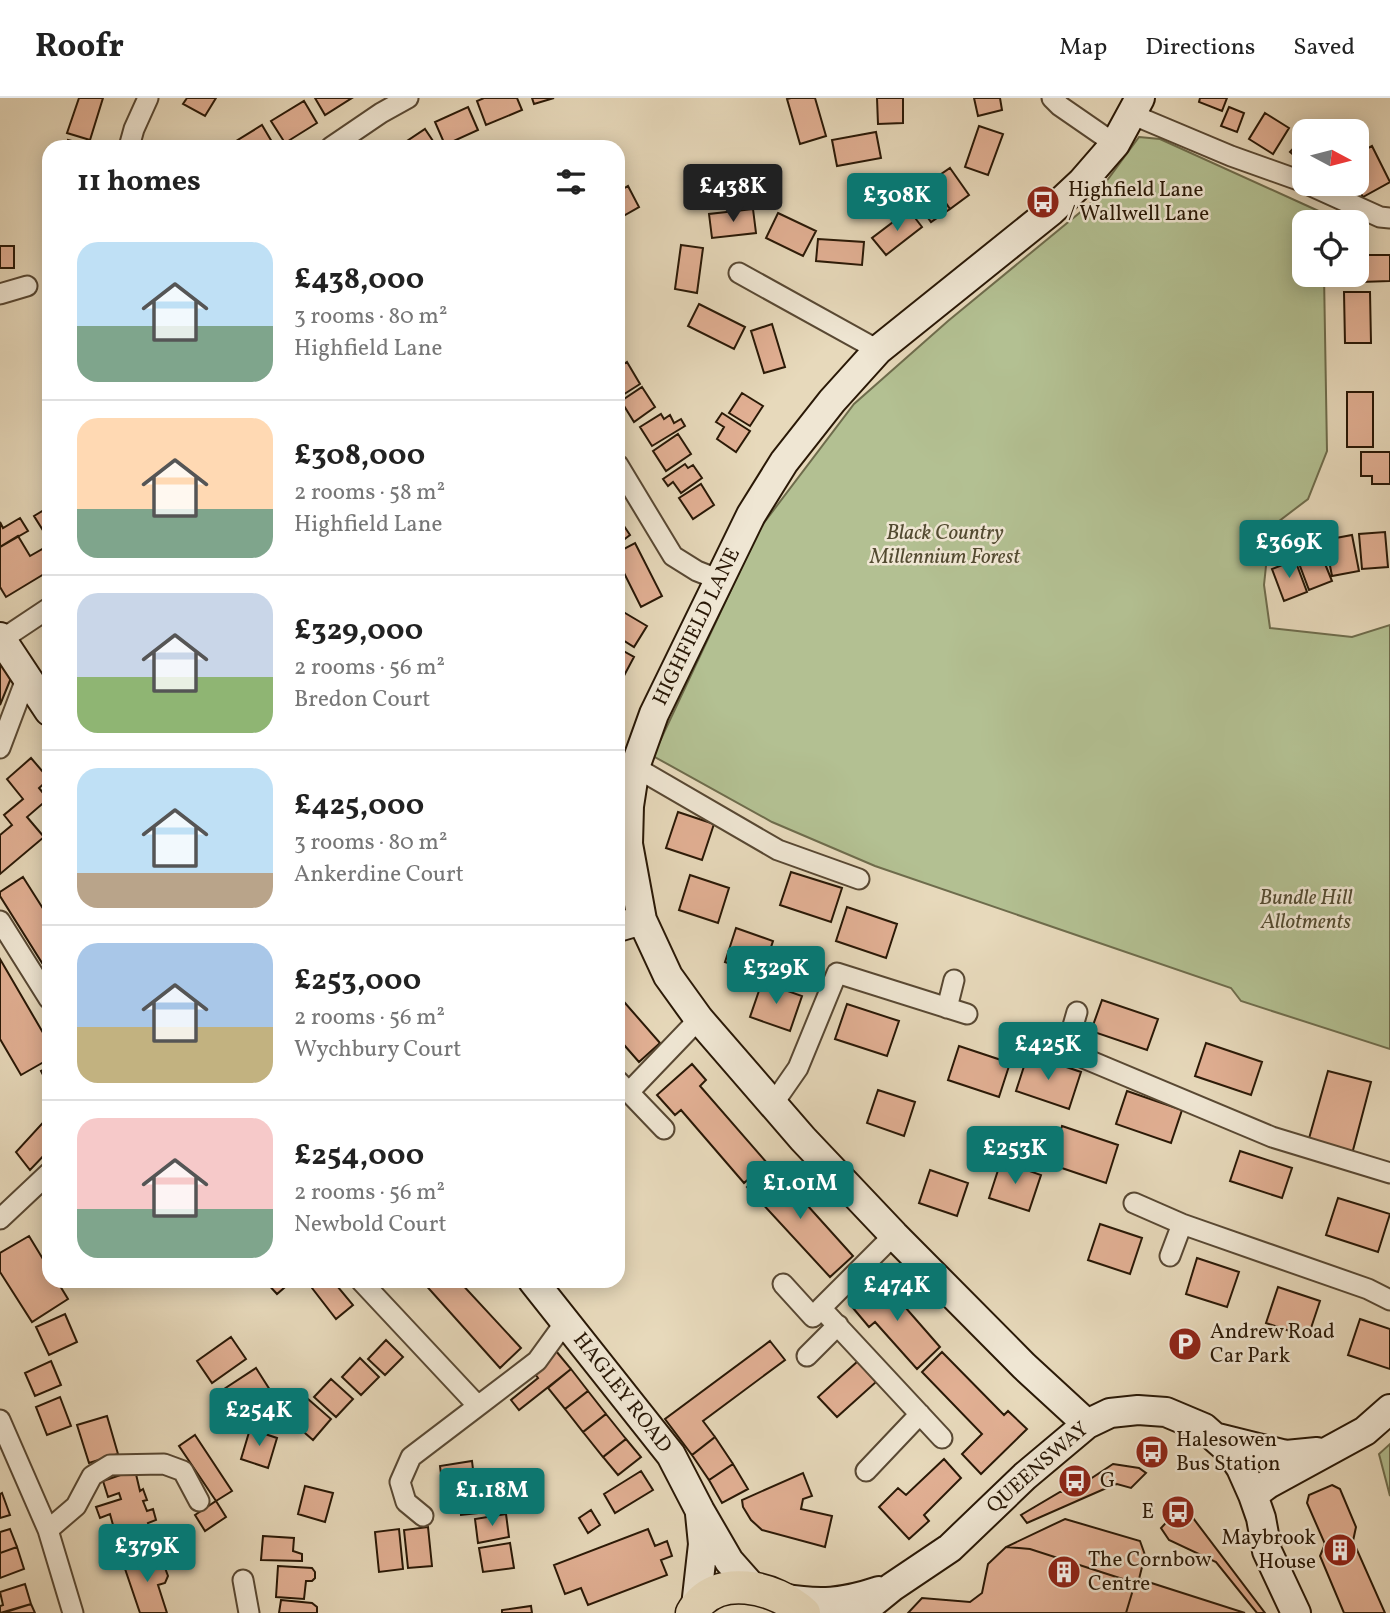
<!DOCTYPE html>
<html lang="en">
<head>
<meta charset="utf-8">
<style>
  :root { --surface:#fff; --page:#f2f2f2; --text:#222; --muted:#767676; --line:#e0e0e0; --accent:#0f766e }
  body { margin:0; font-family:Vollkorn,serif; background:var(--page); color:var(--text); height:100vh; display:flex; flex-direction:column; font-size:26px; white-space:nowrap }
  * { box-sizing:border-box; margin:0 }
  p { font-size:23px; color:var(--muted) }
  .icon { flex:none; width:38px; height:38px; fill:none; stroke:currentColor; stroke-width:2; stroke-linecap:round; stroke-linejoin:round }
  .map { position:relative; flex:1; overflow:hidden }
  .panel { position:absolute; left:42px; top:42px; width:583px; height:1148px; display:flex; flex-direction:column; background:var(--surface); border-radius:21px; box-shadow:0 4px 18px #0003 }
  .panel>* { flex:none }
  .needle { width:46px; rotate:97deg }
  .tools { position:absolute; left:1292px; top:21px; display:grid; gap:14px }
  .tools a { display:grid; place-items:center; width:77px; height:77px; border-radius:14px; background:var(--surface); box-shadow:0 4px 18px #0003; font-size:35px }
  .price { position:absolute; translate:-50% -60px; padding:0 16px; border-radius:7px; background:var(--accent); color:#fff; font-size:23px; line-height:46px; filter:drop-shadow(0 2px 4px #0008) }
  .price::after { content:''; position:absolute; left:50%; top:42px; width:21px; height:16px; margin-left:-10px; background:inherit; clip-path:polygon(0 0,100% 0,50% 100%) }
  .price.active { background:#222; color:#fff }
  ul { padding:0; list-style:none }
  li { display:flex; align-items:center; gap:21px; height:175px; padding:0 35px }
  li+li { border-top:2px solid var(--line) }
  li span { display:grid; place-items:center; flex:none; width:196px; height:140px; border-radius:21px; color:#555 }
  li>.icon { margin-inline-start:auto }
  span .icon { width:84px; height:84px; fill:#fffc; stroke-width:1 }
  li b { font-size:30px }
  h2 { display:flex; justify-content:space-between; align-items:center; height:84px; padding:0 35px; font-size:30px }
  header { display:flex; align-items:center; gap:42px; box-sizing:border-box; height:98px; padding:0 35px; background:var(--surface); border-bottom:2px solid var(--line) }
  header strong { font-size:33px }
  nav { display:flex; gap:38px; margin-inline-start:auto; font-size:24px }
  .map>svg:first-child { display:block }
  .green { fill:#b3c092; stroke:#6e6c4c; stroke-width:2 }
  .building { fill:#e2b094; stroke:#291806; stroke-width:2 }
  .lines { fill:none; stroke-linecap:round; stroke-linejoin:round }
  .street-casing { stroke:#584833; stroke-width:23 }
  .secondary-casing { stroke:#291806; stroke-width:32 }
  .primary-casing { stroke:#291806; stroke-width:35 }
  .street { stroke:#efe6d3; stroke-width:19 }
  .secondary { stroke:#efe6d3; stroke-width:28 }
  .primary { stroke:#e7d9bb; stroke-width:32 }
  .labels { text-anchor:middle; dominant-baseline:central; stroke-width:5; stroke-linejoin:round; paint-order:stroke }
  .poi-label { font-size:21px; fill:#291806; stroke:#efe6d3; text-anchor:start }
  .park-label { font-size:21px; font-style:italic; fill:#524a30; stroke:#efe6d3 }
  .street-label { font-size:21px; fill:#291806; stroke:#efe6d3 }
</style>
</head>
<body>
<header>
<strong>Roofr</strong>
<nav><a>Map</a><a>Directions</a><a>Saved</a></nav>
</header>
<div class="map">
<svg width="1390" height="1515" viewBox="0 0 1390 1515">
  <rect width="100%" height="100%" fill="#e7d9bb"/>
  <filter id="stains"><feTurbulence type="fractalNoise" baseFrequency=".00286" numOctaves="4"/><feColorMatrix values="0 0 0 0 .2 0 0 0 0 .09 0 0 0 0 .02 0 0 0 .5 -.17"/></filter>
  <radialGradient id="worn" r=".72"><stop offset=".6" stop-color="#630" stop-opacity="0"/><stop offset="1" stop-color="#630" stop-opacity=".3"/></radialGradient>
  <path class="green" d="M1139,39L1160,41L1323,115V124H1304V177H1324L1327,353L1308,401L1270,430L1264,487L1270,530L1352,539L1390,527V951L1241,903L1231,890L875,768L772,724L653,658L760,430L854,306L948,223L1089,107Z
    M1390,1346V1398L1379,1356Z"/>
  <path class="building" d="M79,0H103L90,42L67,35Z
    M187,0H216L205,18L183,6Z
    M315,0H352L325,17Z
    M484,0H517L522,12L486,27L477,3Z
    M532,0H554L534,6Z
    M791,0H815L826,38L800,46L787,1Z
    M877,0H903V25L878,26Z
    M974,0H1000L1002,12L978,18Z
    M1200,0H1227L1222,13L1199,4Z
    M304,3L317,25L285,45L271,23Z
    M468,9L478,32L445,47L435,24Z
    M1229,9L1244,15L1237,34L1221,28Z
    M1265,15L1289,30L1273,56L1249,41Z
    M262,27L275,49H228V48Z
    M979,28L1003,36L988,77L965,69Z
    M425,31L437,49H398Z
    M876,34L881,60L837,68L832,42Z
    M1304,39V66L1290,54Z
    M68,42L91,48V49H67Z
    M1372,48L1390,84L1363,99L1355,86L1356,70L1360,68L1356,57Z
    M950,70L969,97L950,111L931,83Z
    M628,88L639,109L618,121V94Z
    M937,92L950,111L931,124L918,106Z
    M753,111L756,135L712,140L709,116Z
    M909,112L922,129L886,157L872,140Z
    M778,115L816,133L803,158L766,140Z
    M818,141L864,144L862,167L816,163Z
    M681,147L703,150L697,195L675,191Z
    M0,148H14V170H0Z
    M1361,157H1390V183L1361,184Z
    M1344,194H1370L1371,245H1345Z
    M699,206L745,229L734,251L688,228Z
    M772,226L785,269L764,275L751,233Z
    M627,264L640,286L618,300V270Z
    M642,289L655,309L634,324L621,303Z
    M1347,294H1373V349H1347Z
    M742,295L763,308L750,328L729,315Z
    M722,315L750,333L736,354L717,341L724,329L716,324Z
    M661,316L664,321L670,317L674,325L681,321L685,328L652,348L640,329Z
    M678,336L691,356L666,373L653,353Z
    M1361,354H1390V386H1372V378H1361Z
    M685,366L688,370L693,367L702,380L681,395L673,384L668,388L663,381Z
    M701,386L714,407L693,421L679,400Z
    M49,409V442L34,418Z
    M20,420L28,433L0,449V424L3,430Z
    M620,422L630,437L618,446V423Z
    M1385,434L1388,469L1362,471L1359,436Z
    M1352,437L1359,473L1332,478L1325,442Z
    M18,438L30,458L46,449L49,455V473L6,499L0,489V449Z
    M635,445L662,498L641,509L618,463V454Z
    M1319,451L1332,483L1309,492L1297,460Z
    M1295,462L1307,494L1284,503L1272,471Z
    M620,512L647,528L634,549L618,539V516Z
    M618,550L634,559L618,589Z
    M0,563L11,580L0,607Z
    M31,660L49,681L39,690L48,701L27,719L44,739L0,776V737L12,727L4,717L23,701L7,681Z
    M678,714L714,726L702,762L666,750Z
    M791,774L842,790L831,824L780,807Z
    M690,777L729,790L718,825L679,812Z
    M23,779L49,820V876L0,798V794Z
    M847,809L897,826L886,860L836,843Z
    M736,830L773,843L762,876L725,864Z
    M0,861L49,945V961L21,977L0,941Z
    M762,884L802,898L790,933L750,919Z
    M618,897L660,945L639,964L618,940Z
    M1102,902L1158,921L1147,952L1091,933Z
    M847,906L899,923L887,958L835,941Z
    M1206,945L1262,964L1251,997L1195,978Z
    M959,948L1010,965L999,999L948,982Z
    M1028,956L1081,974L1069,1011L1016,993Z
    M692,966L706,982L700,988L767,1065L744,1085L681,1012L675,1017L657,997Z
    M49,969V989L41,973Z
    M1328,973L1371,984L1352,1056L1308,1044Z
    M878,992L915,1004L904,1038L867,1025Z
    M1127,993L1182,1012L1171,1045L1116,1026Z
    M49,1018V1052L30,1072L16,1054Z
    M1062,1028L1118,1047L1106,1085L1050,1066Z
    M1240,1053L1292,1070L1282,1100L1230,1083Z
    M1001,1063L1041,1077L1029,1113L989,1100Z
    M771,1067L853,1158L830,1179L747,1089Z
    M930,1072L968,1085L957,1118L919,1105Z
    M1338,1100L1390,1116L1378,1154L1326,1137Z
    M1100,1126L1142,1140L1130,1176L1088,1162Z
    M29,1138L49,1171V1183H57L68,1201L32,1224L0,1174V1155Z
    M1197,1160L1239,1174L1227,1209L1186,1196Z
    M888,1179L903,1196L898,1201L940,1249L917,1271L875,1224L869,1229L853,1210Z
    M265,1183H292L277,1196Z
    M321,1183H333L353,1207L336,1221L312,1190Z
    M422,1183H459L521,1250L500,1270Z
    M1278,1189L1320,1203L1308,1239L1266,1225Z
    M65,1216L77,1244L49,1257L36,1229Z
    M1360,1221L1390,1231V1271L1348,1257Z
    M231,1239L246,1261L212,1285L197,1263Z
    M386,1242L403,1259L385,1277L368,1261Z
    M770,1243L785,1262L703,1323L715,1339L692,1357L665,1321Z
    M556,1253L571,1271L519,1312L511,1302L538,1280L532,1272Z
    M942,1254L1004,1317L1008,1313L1027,1331L981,1376L962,1356L982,1336L922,1274Z
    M360,1260L379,1279L361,1297L342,1279Z
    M51,1263L61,1287L35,1298L25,1275Z
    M858,1263L876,1284L837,1319L818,1299Z
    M256,1270L270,1292L238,1313L224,1291Z
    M571,1271L588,1293L565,1311L548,1290Z
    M331,1281L353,1301L336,1319L314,1299Z
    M588,1293L606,1316L583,1334L565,1311Z
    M60,1299L71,1328L47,1337L36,1309Z
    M308,1301L331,1321L313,1342L290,1322Z
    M606,1316L626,1341L603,1359L583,1334Z
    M107,1318L118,1356L89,1365L77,1327Z
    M250,1331L277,1340L268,1370L241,1361Z
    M195,1337L232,1393L216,1403L179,1348Z
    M715,1339L733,1366L709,1382L692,1357Z
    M626,1341L641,1359L618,1377L603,1359Z
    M944,1361L961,1380L924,1417L929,1423L909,1441L879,1409L898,1390L906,1397Z
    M472,1363L475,1388L443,1392L440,1368Z
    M733,1366L748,1391L722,1405L709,1382Z
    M1113,1366L1139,1370L1146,1375L1131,1390L1117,1386L1111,1388L1027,1425L1021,1417L1060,1394L1072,1393Z
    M135,1372L140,1393L143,1391L147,1402L143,1403L147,1413L153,1411L156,1422L148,1425L152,1435L156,1434L158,1443L126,1454L120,1435L112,1438L109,1428L113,1427L110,1416L100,1420L96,1409L121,1401L119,1395L108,1399L103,1383Z
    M641,1373L653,1392L615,1415L604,1396Z
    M803,1375L812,1398L803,1401L801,1411L832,1418L825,1449L762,1432L751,1422L743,1409L742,1402Z
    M1332,1387L1340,1391L1356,1429L1353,1443L1385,1515H1344L1320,1458L1325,1446L1307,1405L1309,1397Z
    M305,1388L333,1395L325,1424L298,1416Z
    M493,1392L496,1413L461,1417L459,1396Z
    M2,1395L10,1417L0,1420V1396Z
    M216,1403L226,1419L205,1433L195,1417Z
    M1180,1410L1193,1420L1265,1515H1257L1216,1464L1169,1442L1161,1430Z
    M591,1412L600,1427L588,1435L579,1420Z
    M506,1416L509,1439L478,1445L475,1421Z
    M1065,1421L1140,1443L1145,1457L1139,1481L1245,1515H908L922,1500L970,1504L982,1495L988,1466L1006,1449Z
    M428,1429L432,1468L408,1470L404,1432Z
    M10,1431L17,1449L0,1455V1434Z
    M399,1431L403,1471L379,1474L375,1434Z
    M648,1431L655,1448L667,1443L672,1458L661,1462L667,1477L588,1507L581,1490L565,1496L554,1467Z
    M263,1438L294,1440L293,1453L302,1456V1463L261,1462Z
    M510,1445L514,1470L483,1474L479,1450Z
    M17,1449L24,1471L0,1480V1455Z
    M1006,1449L1030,1451L1135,1485L1126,1515H908L922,1500L970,1504L982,1495L988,1466Z
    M151,1456L155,1469L160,1467L165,1470L168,1478L165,1485L158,1487L167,1515H140L123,1465Z
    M278,1468L312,1470L315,1474V1480L312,1483H306L304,1501L276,1499Z
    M25,1486L31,1506L0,1515V1508L3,1507L0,1494Z
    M281,1502L312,1505L317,1509V1515H279Z
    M31,1506L35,1515H3Z
    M531,1508L532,1515H502V1512Z"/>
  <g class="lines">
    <defs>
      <path id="street" d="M1052,0L1060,8L1115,46
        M1131,16L1231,58L1304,84
        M129,49L134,31L148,0
        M331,49L381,15L408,0
        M1307,86L1380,119L1390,120
        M739,175L878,252
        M0,196L27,188
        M618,367L673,458L697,473L720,482
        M1,542L49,510
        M0,650L26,581
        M618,666L635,669L778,752L859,781
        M0,823L49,901
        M947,910L954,882
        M1038,941L1272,1039L1390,1075
        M1066,952L1077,914
        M618,983L664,1031
        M629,994L699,921
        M773,1006L798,970L837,875L967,916
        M1134,1105L1182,1126L1368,1191L1390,1202
        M0,1121L49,1075
        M894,1137L821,1210L942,1340
        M1170,1158L1182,1126
        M361,1183L478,1308L537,1263L566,1223
        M783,1186L813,1219L821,1210
        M807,1258L838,1227
        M0,1322L48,1432L73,1515
        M866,1373L920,1316
        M423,1418L406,1404L400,1384L411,1359L478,1308
        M48,1432L76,1408L92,1378L110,1367L164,1366L183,1373L199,1403
        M243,1482L249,1515"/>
      <path id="secondary" d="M0,539L49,613
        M618,829L642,822
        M533,1183L671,1357L700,1413L729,1463L752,1489
        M1087,1326L1024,1268L894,1137L803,1041L699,921L668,878L642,822L628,746L629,708L635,669L654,616L751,417L784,364L832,303L878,252L1051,113L1082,84L1115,46L1140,0
        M1218,1340L1286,1357L1317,1354
        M1253,1397L1268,1386L1365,1333L1390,1311
        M782,1500C820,1507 843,1505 879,1493
        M696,1508L703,1446L700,1416
        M860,1515L892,1489L950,1450L1025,1378L1087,1326L1110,1315L1138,1312L1166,1314L1204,1330L1230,1353L1241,1370L1253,1397L1261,1420L1267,1453L1296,1515"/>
      <path id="primary" d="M692,1515C715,1473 776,1489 804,1515"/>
    </defs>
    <use href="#street" class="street-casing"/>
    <use href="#secondary" class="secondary-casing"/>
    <use href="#primary" class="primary-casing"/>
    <use href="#street" class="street"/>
    <use href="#secondary" class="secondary"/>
    <use href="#primary" class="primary"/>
  </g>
  <defs>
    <symbol id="bus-disc" viewBox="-11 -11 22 22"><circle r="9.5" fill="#8f2418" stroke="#efe6d3"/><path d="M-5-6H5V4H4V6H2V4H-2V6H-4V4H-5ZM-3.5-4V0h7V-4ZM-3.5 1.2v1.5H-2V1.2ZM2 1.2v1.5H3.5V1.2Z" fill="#fff"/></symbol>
    <symbol id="parking-disc" viewBox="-11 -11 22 22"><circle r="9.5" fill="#8f2418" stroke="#efe6d3"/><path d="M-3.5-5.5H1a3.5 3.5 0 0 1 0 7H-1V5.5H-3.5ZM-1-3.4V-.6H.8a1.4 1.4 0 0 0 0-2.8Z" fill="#fff"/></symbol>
    <symbol id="building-disc" viewBox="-11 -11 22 22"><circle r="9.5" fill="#8f2418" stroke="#efe6d3"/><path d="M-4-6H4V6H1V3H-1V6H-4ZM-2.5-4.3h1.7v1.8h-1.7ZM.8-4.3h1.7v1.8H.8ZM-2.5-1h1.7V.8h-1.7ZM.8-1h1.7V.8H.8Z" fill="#fff"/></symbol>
  </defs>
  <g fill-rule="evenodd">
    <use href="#bus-disc" x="1024" y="85" width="38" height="38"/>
    <use href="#parking-disc" x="1166" y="1227" width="38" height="38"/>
    <use href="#bus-disc" x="1133" y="1335" width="38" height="38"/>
    <use href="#bus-disc" x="1056" y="1364" width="38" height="38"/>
    <use href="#bus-disc" x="1159" y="1395" width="38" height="38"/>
    <use href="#building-disc" x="1321" y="1433" width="38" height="38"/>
    <use href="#building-disc" x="1045" y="1455" width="38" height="38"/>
  </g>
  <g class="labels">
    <g class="poi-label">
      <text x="1068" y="92">Highfield Lane<tspan x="1068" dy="24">/ Wallwell Lane</tspan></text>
      <text x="1210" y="1234">Andrew Road<tspan x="1210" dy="24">Car Park</tspan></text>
      <text x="1176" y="1342">Halesowen<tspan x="1176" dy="24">Bus Station</tspan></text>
      <text x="1100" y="1383">G</text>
      <text x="1154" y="1414" text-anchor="end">E</text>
      <text x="1316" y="1440" text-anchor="end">Maybrook<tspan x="1316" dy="24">House</tspan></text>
      <text x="1088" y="1462">The Cornbow<tspan x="1088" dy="24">Centre</tspan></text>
    </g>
    <g class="park-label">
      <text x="945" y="435">Black Country<tspan x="945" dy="24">Millennium Forest</tspan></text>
      <text x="1306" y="800">Bundle Hill<tspan x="1306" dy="24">Allotments</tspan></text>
    </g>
    <g class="street-label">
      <text transform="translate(697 529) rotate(-64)">HIGHFIELD LANE</text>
      <text transform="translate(622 1295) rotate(52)">HAGLEY ROAD</text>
      <text transform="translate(1038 1370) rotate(-41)">QUEENSWAY</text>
    </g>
  </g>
  <rect width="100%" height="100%" filter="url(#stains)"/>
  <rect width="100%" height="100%" fill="url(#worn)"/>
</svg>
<div class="tools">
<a><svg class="needle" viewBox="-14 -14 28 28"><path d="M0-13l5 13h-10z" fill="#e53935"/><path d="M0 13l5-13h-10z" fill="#767676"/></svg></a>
<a><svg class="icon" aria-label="locate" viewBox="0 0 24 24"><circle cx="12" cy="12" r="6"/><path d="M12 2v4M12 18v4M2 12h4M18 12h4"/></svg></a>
</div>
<b class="price active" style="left:733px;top:126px">£438K</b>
<b class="price" style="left:897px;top:135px">£308K</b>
<b class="price" style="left:1289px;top:482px">£369K</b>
<b class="price" style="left:776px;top:908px">£329K</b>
<b class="price" style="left:1048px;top:984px">£425K</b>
<b class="price" style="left:1015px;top:1088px">£253K</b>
<b class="price" style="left:800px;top:1123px">£1.01M</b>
<b class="price" style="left:897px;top:1225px">£474K</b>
<b class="price" style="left:259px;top:1350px">£254K</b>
<b class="price" style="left:492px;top:1430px">£1.18M</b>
<b class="price" style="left:147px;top:1486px">£379K</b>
<section class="panel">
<h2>11 homes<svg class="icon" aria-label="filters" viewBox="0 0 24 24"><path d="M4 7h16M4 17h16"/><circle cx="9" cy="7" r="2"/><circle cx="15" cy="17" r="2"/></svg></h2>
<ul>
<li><span style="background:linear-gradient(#bfe0f5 60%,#7fa58c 0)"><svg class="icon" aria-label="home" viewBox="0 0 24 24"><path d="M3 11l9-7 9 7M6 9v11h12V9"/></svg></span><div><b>£438,000</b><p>3 rooms · 80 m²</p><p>Highfield Lane</p></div></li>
<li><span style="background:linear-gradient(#ffd9b3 65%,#7fa58c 0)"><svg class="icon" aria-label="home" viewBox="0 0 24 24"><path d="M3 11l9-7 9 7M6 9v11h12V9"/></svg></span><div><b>£308,000</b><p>2 rooms · 58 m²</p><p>Highfield Lane</p></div></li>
<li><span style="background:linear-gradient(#c9d6e8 60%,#8fb573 0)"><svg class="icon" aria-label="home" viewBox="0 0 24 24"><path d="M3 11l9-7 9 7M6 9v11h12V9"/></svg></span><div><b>£329,000</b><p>2 rooms · 56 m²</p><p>Bredon Court</p></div></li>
<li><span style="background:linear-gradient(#bfe0f5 75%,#b9a48a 0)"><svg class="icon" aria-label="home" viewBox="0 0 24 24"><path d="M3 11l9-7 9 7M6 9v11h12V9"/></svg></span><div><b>£425,000</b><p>3 rooms · 80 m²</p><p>Ankerdine Court</p></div></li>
<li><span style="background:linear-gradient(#a9c7e8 60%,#c2b280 0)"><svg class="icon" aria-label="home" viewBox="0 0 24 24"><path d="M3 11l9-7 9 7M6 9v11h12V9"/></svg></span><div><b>£253,000</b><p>2 rooms · 56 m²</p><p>Wychbury Court</p></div></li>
<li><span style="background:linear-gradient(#f6c9c9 65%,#7fa58c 0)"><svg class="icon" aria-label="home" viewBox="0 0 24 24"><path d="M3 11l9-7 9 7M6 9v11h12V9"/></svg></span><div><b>£254,000</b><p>2 rooms · 56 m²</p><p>Newbold Court</p></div></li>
</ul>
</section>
</div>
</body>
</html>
